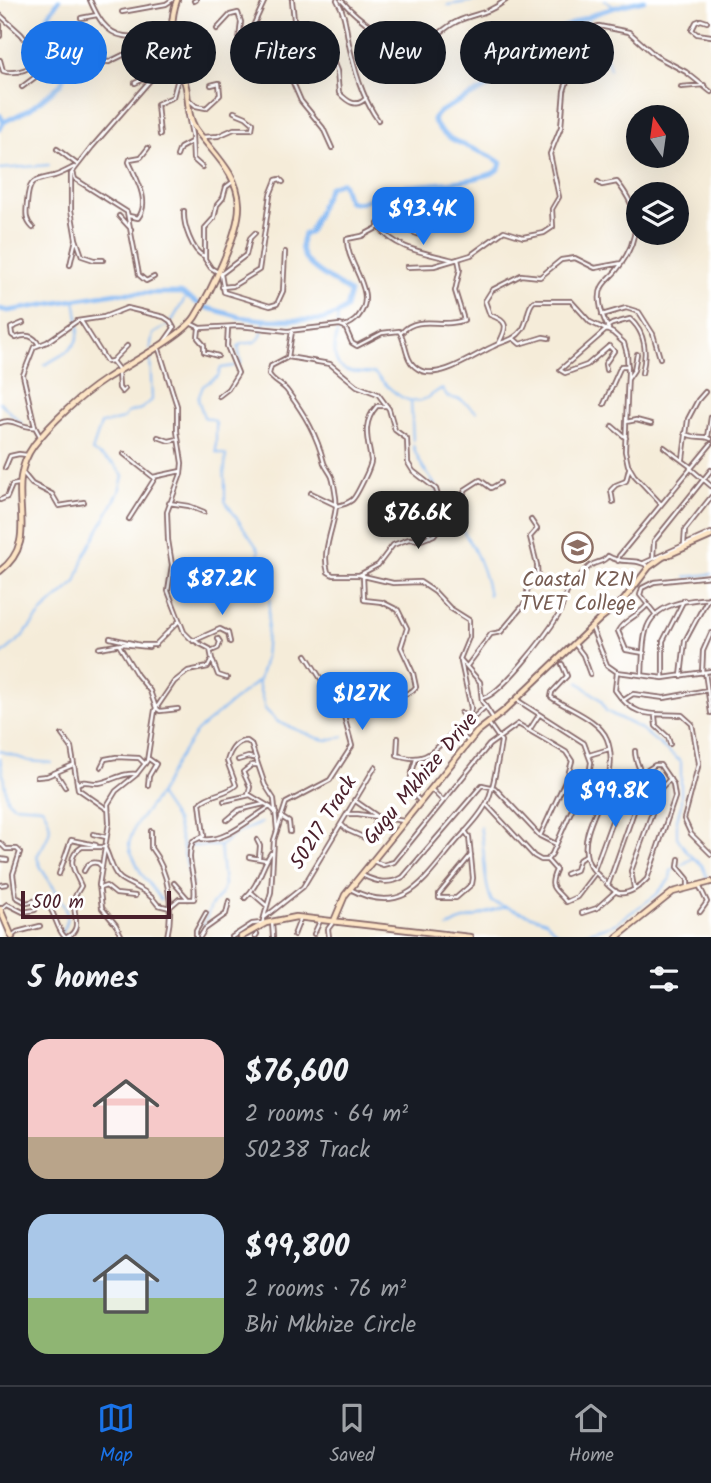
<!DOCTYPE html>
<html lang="en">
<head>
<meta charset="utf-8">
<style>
  :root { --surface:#171b24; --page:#242831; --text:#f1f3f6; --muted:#9ea1a6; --line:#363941; --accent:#1a73e8 }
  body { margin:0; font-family:Kalam,sans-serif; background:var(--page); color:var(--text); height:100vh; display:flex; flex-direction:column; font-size:26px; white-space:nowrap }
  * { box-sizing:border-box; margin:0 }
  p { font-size:23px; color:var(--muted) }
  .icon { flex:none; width:38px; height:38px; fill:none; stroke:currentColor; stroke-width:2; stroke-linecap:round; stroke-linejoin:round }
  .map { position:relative; height:937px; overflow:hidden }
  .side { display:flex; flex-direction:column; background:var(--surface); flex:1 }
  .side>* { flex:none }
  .banner { position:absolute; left:21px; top:21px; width:670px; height:63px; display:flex; gap:14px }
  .needle { width:46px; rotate:347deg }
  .fabs { position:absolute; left:626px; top:105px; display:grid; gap:14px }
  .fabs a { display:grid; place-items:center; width:63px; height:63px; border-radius:50%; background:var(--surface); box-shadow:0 7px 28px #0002; font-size:35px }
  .scale { position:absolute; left:21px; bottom:18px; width:150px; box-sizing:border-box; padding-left:7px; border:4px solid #4a1f2b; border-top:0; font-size:19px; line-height:24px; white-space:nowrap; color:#4a1f2b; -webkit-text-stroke:5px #fff; paint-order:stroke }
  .price { position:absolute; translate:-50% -60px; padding:0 16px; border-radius:14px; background:var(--accent); color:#fff; font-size:23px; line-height:46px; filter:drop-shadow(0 2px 4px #0008) }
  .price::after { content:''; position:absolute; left:50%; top:42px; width:21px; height:16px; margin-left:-10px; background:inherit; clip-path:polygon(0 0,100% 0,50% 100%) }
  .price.current { background:#222; color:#fff }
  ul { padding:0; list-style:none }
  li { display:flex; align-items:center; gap:21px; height:175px; padding:0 28px }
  li span { display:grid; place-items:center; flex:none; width:196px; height:140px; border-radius:21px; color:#555 }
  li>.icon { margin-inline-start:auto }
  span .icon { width:84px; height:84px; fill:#fffc; stroke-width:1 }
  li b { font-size:30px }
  h2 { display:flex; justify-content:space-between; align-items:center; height:84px; padding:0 28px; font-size:30px }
  .chip { padding:0 24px; border-radius:32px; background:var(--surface); box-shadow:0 7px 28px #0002; font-size:24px; line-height:63px }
  .chip.current { background:var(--accent); color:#fff }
  .tab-bar { display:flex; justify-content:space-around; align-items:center; height:98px; border-top:2px solid var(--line); background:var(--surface); font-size:19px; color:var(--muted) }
  .tab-bar a { display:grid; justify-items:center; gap:4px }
  .tab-bar .current { color:var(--accent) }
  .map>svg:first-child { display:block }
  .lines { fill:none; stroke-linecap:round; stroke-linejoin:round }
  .stream { stroke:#86baf4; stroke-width:2 }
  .river { stroke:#86baf4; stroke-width:4.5 }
  .street-casing { stroke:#866768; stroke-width:6 }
  .secondary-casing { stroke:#866768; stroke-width:8 }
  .street { stroke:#fff; stroke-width:2.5 }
  .secondary { stroke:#fde5c5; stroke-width:4.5 }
  .labels { text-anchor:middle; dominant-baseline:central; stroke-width:7; stroke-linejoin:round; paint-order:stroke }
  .education-label { font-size:21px; fill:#785e54; stroke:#fff }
  .street-label { font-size:21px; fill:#4a1f2b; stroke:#fff }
</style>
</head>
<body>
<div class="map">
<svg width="711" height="937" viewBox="0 0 711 937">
  <rect width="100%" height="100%" fill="#fff"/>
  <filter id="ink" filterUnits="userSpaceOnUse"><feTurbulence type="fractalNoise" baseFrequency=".0143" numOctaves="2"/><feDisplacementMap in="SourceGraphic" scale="14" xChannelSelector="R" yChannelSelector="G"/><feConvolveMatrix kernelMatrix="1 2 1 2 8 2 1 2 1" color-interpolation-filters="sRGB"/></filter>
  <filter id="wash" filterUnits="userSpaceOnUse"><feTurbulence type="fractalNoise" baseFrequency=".00686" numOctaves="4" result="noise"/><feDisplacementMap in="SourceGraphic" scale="28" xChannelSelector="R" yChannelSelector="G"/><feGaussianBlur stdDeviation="1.57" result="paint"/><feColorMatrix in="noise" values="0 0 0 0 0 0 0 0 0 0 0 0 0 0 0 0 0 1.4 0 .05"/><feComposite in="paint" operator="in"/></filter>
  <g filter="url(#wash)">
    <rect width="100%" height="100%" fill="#f5ecd9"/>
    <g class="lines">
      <path class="stream" d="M605,0L614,7
        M448,5L480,0
        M587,17L590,27
        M590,29L604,40L608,47L605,53L610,69
        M66,71L83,58L123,51
        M0,169L49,165
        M172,321L187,295
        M337,324L338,314
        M262,327L266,320
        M337,327C338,333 336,337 335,344C331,373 351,374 374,373C387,385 406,410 427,398C433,395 435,391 442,389L448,397L461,400L477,412
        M150,348L153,334L170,324
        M44,365C81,345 83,342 75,300
        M237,365L241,363L238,347L243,343C251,344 259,342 262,334L261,329
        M411,400L413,441
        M0,402L23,425
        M413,445C418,467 437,481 444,504
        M224,477L226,455L216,452V424L214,420L204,417L198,399L203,386L218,376L221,368L234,366
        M446,507C468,537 482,557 489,595
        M686,577L711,574
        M0,656L21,638L44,610L76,582L85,555L119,492L123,476L114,464L92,451L101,424L123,419L127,413L141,409L152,400L150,355
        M578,682L601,700L606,711L641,729L681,762V805L677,819V837L687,852L702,865L708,880
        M258,683L265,709L278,722L317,738L327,740L343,737
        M0,751L29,761L52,763
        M0,758L7,799L13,805L42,807C56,828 49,836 37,856C40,875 68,901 67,915C67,922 63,930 61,937
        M159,796L176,821L192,885
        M480,827C486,852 482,878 492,902L546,921L556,932L563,934H582L615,924L656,895L670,879L671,871L676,866
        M185,846H220L237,833L261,823
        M680,866L693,858
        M161,900L141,873L130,850L129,843L135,826L159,794L176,762L197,731L259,680L265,658L270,598L258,560L259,550L225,501V479
        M203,926L211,906L221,894L224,885L220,846
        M447,928L458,922L505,907"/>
      <path class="river" d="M0,115L4,122L0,129
        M4,122L30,109L61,84L66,71V44L46,35L41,26L59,0
        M0,309L8,311L115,293H181L204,307L240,317L266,320H322L338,314L346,308L350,293C332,277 290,265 304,234L309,233L329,187L342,182L348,201C367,207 371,193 388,188C395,186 403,187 410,186C437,183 467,183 493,173L499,169L501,163C483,148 441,144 433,119C438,108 478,95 492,84C505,75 510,57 524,48C530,44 528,48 535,46C544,42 553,33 562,28C588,15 616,6 644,0"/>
    </g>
  </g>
  <g filter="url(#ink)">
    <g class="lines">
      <defs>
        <path id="street" d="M90,0C97,16 105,33 124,36C130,37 135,36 141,39C152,44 161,48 174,50
          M292,0L294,20L281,67L291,78L301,101L323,128L332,148
          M337,0C347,16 346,35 351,53C356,75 365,102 378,120
          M341,0C354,15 398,52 419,46C434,41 443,28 456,22C476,12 485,16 506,0
          M194,1L196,0
          M122,12L166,4L172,0
          M0,15L21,34L46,65V69L22,87
          M81,18L97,15
          M707,22L701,20L696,22L692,30L697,34L711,36
          M0,25V36
          M217,29L230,15L238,13L241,22L238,49L241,53H247L254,24L265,0
          M330,53L337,71L339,93C347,101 356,109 366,98
          M0,60L3,71C15,75 35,69 40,56
          M97,61L109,62L123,55L136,53L141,40
          M135,83L154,74
          M681,87L704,85
          M188,99L196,106L206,108L220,95L219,83L211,85
          M187,110L192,135L193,159L202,167
          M160,135L157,104L173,97L177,82L183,76
          M203,137L218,136L234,129H252L253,123L246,117L234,112
          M57,149L78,165
          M177,156L180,148L191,142
          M73,172L75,179L127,212L139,275L146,281L154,277
          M234,181L226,187L223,198L217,205L214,218L205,228V259L211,268L221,274L224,292L270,306L277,304L283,291L285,252
          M598,182L602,185L617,182C643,213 640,240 616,271C612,276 605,281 602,287C596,299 603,319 609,329
          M184,211C183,224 192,252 204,256
          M119,216L131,229
          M129,216L138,218C151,202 136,178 129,162L130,159L141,157L148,148
          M379,227C396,250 427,253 453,260
          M33,228C25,220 26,214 27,203C29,178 34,181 54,176C61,174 68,170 74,167
          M76,239L82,256L94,260H103
          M70,265L76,239L71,210V174L92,147L174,53
          M407,267L434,266L458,259
          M221,274L246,255L250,238L255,233
          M222,287L233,286L259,270L270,195L276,180L280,179L283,182
          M602,315L626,308L639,312L653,334L660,358
          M81,321L107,362L112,361
          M23,323L11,328L12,335L16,338C25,334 34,335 39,345
          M190,323L200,328L238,326L288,331L340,325L345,327L352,343L357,346L382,333L399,331C407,342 404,361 418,369C438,382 476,354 494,346C504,341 515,340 522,330C529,321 526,308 534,301H571L590,322L613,333L624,343L627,354L628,372L625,451L628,465L634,475L661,504
          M344,326C351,324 354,322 358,317C379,292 346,265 347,239L362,236L379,227L378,224L382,221L420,235L425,234L422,229
          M607,327L612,324L630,319C646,333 647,354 642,373
          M199,328L198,338L204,345V352L218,356
          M292,331L288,357L271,366L269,374C273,382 283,384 288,392C305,415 317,435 324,463C326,468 330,472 332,477C334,483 335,491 336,498C339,518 320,548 328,572L333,575H359L393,583L420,582L435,592L450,608L469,620V637L460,659L480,682L482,701L493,718
          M402,332C419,314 443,329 464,320L455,291L460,269L458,259L471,255L504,231L523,237L544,233L553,227L552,209L559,197L550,154L561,127L564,91L583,30L599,26L629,32L656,56L686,72L711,92
          M513,338L520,344L543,337L549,338
          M499,343C508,326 508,321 490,315L485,301L492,290L521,275L540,277L561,260L575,258L595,268L622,263
          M288,357L330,364L357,386L378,394L389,409L395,430L407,439L408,463L413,471L436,489L442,510
          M119,370L112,361L127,346
          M606,370L605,364L614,351L609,346L587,365L565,373L560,370L606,330
          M118,371L119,388L122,392L125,389
          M628,379L634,370L637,354
          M219,396L228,389L238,373L227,346L228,327
          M604,404L621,366H628
          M626,422L636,420L651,424
          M0,423C13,417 22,429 35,427
          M612,426L626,438
          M685,433C694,440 702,434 711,439
          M158,437L169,441L178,439
          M708,437L711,417
          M41,438L35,427L23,375L34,347L47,342L77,321L104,317L127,308L164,317L170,321L174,328L164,342
          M664,447L691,467
          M124,454L153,477L181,471
          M683,459L688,419L698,400L705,392
          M5,468L10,456L19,454L27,455
          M690,468L711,486
          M23,473L32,484L52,494L59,506L84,502
          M311,493L336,505
          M409,499C417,511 426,524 430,537
          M0,500L7,497L12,485L18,484
          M613,502L611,490L616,485L626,481L629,469
          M169,503L189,506L204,512
          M337,506C342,505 348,503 352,500C356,497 372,465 371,460C368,440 361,424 377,406H387
          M129,519L155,478
          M684,544L685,530L711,497
          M653,558L654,541L711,470
          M618,561L619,556L711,444
          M644,563L711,533
          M359,575L378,565L393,545L409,539L421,540L434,535L440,527L444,505L459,502L466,489L480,480L491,488L500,483
          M656,615L640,595L642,588L654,582L711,576
          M592,628L607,665L617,672L663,678L711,671
          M110,638L140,645H155L178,622
          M193,641L220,629L228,633L230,642
          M574,643L583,655L590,674
          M119,645L137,675L150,691L156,708L160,711L178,709
          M99,648L122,644L149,647
          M211,651L218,648L220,642L218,639
          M644,653L626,650L618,631C623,620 639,616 647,605
          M306,655L344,716
          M212,659L218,675L227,678
          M461,662L471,708L469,718
          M562,664L567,676L552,692L551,697C567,709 599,719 607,739C624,785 577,822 587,858C589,867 596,873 602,879C607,884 612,891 619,893C628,895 641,886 647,879L675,797L673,784L660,765H655L632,780L625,786L594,870
          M467,666L491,634L501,632L526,602L528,585L538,584L537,565L530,537L537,529L531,520
          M617,672L615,690C635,720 653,713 682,715L692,724L699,763L684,819L691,834L711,854
          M705,672L711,713
          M702,673L703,651L711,633
          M642,675C643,661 642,644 646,631C653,603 688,600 711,598
          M681,676L685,641L708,598
          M663,678V641L684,600
          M482,698C499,698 548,632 558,616C564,606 563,595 571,586C576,580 584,571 590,566C597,561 603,563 608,556C621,565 637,557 649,567
          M624,700L633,694L664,698L708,690
          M461,713L469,718
          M655,716L656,726L668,737L670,744
          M469,718H473L485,707
          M530,729L539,715
          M62,735L71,747L78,789L107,809
          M398,738L397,755C428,765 434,749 456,730L469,742
          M589,755L609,749
          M416,759C411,778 404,787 420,801
          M238,760L248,757L253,758
          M101,767L105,759L116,757L139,758L145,764
          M56,773L65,787
          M37,777L47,776L73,765
          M77,784C85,779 90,784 99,783C112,781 123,772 137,774
          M148,785L149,776L156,764L149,759
          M431,789L443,801
          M248,795L250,787L243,772L252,765H257
          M354,800L377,816
          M224,801L250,795L270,807L276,813
          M486,804L534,856L541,860H547L552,854L590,769L591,762L584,743L517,700
          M347,814H358L404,821
          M281,817L289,822L290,832
          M227,820L239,810L264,804
          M341,824L347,830L365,838
          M151,831V848C169,871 174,908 167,937
          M373,831L377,818
          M465,831L469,837L473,878L472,884L456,898H439V894L471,855
          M93,834L106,837
          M202,839C226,843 251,817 270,807
          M257,840L260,846L259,858
          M0,843L6,849H17L20,852L13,874L16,897L27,903L41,899L45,900C55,911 57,931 65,937
          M105,848C110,857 112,873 121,879C135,888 148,890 158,905L170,908
          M249,857L266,860
          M0,859L7,860
          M679,859L678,867L688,879V887
          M373,861L383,865L394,862L489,745L518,724L566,752L572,761L568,775L540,836
          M548,861L556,870C547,890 556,888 566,902L577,897L596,872
          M84,871C87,864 91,861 98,863L102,867
          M59,874L71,840L96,845
          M566,874L576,870L579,860L586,855
          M362,875C376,882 389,885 403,877L482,785L495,788L540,836L556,844
          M174,883L188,899
          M0,885L7,884
          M608,885L643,786C644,772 635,765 635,751
          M699,885L707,902L700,912
          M100,888L106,886L116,894L135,896
          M634,888L631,871L661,788L670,779
          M350,889C404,918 424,880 455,843C466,830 482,815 488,800C495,782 498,760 501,741L489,724
          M251,892L267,906
          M245,898C259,885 261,868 271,853
          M171,906L179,899H194C198,880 184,861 193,841L204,836L200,803C210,793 226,795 236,785L227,761C230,751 235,741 247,741L251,744L265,785L274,799L277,830
          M1,909L7,904L23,912L35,910
          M582,913L597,908L616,891
          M264,918L303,887L375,767
          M272,921L273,937
          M262,924L271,892L274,840L286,803L330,780L352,746L344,716C360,713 370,703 385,698C397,694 408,697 416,687L413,673L401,647L407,628L398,610L382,602L364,600L363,575
          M314,934L321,919
          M294,935L301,917
          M12,936L17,932L40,926
          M67,937C85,928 70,911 75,897C76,893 79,890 81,886C75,872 64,858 82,847H105
          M122,937L116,925L102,908L99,885L109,823L108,804L116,791L136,775L147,761L155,710L174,682L188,671L208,667L212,659L210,649L191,639L184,632L168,591L172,565L168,540L167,512L181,474L182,463L177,431V406L158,346
          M196,937V931L206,913
          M200,937L205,929L226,914L229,901
          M232,937L252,924L262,923
          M255,937L257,934
          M329,937L328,929L334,921"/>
        <path id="secondary" d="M0,571C45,537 0,492 34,445C51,423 81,395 104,380C126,365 182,337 195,317C210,293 240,232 239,205C238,172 212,153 195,128C187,115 189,101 186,87C184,77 178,68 175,58C170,41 171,16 177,0
          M0,909L12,937
          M334,921L345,895L477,732L504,711L601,618L623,601L649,567L663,557L711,536
          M241,937L266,923L296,917L470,937
          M617,937L673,892L711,882"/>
      </defs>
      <use href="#street" class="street-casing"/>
      <use href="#secondary" class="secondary-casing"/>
      <use href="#street" class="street"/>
      <use href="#secondary" class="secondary"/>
    </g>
  </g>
  <defs>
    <symbol id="university-ring" viewBox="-11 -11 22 22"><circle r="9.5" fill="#fff" stroke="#8d6e63" stroke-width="1.5"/><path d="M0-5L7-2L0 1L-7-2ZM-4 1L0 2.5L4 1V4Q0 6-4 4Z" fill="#8d6e63"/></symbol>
  </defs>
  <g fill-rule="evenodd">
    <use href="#university-ring" x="560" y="530" width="35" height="35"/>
  </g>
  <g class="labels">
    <g class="education-label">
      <text x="578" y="580">Coastal KZN<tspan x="578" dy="24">TVET College</tspan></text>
    </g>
    <g class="street-label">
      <text transform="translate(421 779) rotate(-50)">Gugu Mkhize Drive</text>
      <text transform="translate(324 823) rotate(-58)">50217 Track</text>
    </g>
  </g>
</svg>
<div class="fabs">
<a><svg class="needle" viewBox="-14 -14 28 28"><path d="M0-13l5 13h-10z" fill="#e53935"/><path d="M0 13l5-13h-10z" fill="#9ea1a6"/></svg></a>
<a><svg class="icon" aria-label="layers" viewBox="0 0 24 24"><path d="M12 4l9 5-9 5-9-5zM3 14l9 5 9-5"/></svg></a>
</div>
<div class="scale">500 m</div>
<b class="price" style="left:423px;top:247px">$93.4K</b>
<b class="price current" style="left:418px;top:551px">$76.6K</b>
<b class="price" style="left:222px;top:617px">$87.2K</b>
<b class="price" style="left:362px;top:732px">$127K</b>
<b class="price" style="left:615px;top:829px">$99.8K</b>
<div class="banner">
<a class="chip current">Buy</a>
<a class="chip">Rent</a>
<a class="chip">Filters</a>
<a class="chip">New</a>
<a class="chip">Apartment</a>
</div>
</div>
<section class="side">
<h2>5 homes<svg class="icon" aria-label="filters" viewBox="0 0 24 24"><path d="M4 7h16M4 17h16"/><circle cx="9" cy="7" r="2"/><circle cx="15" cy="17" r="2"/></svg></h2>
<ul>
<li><span style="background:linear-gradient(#f6c9c9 70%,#b9a48a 0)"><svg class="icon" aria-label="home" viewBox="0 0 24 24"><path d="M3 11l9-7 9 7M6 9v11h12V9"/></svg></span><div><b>$76,600</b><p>2 rooms · 64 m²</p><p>50238 Track</p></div></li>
<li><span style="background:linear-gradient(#a9c7e8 60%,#8fb573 0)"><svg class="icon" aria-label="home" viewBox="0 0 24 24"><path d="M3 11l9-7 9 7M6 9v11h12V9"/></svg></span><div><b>$99,800</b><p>2 rooms · 76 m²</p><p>Bhi Mkhize Circle</p></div></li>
</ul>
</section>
<nav class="tab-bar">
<a class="current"><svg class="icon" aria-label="map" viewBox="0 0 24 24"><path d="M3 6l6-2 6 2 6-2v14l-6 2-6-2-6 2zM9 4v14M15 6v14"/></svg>Map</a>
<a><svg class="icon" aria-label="saved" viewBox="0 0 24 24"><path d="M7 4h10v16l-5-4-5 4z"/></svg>Saved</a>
<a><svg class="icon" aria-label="home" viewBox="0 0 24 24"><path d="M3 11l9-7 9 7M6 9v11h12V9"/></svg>Home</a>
</nav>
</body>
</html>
